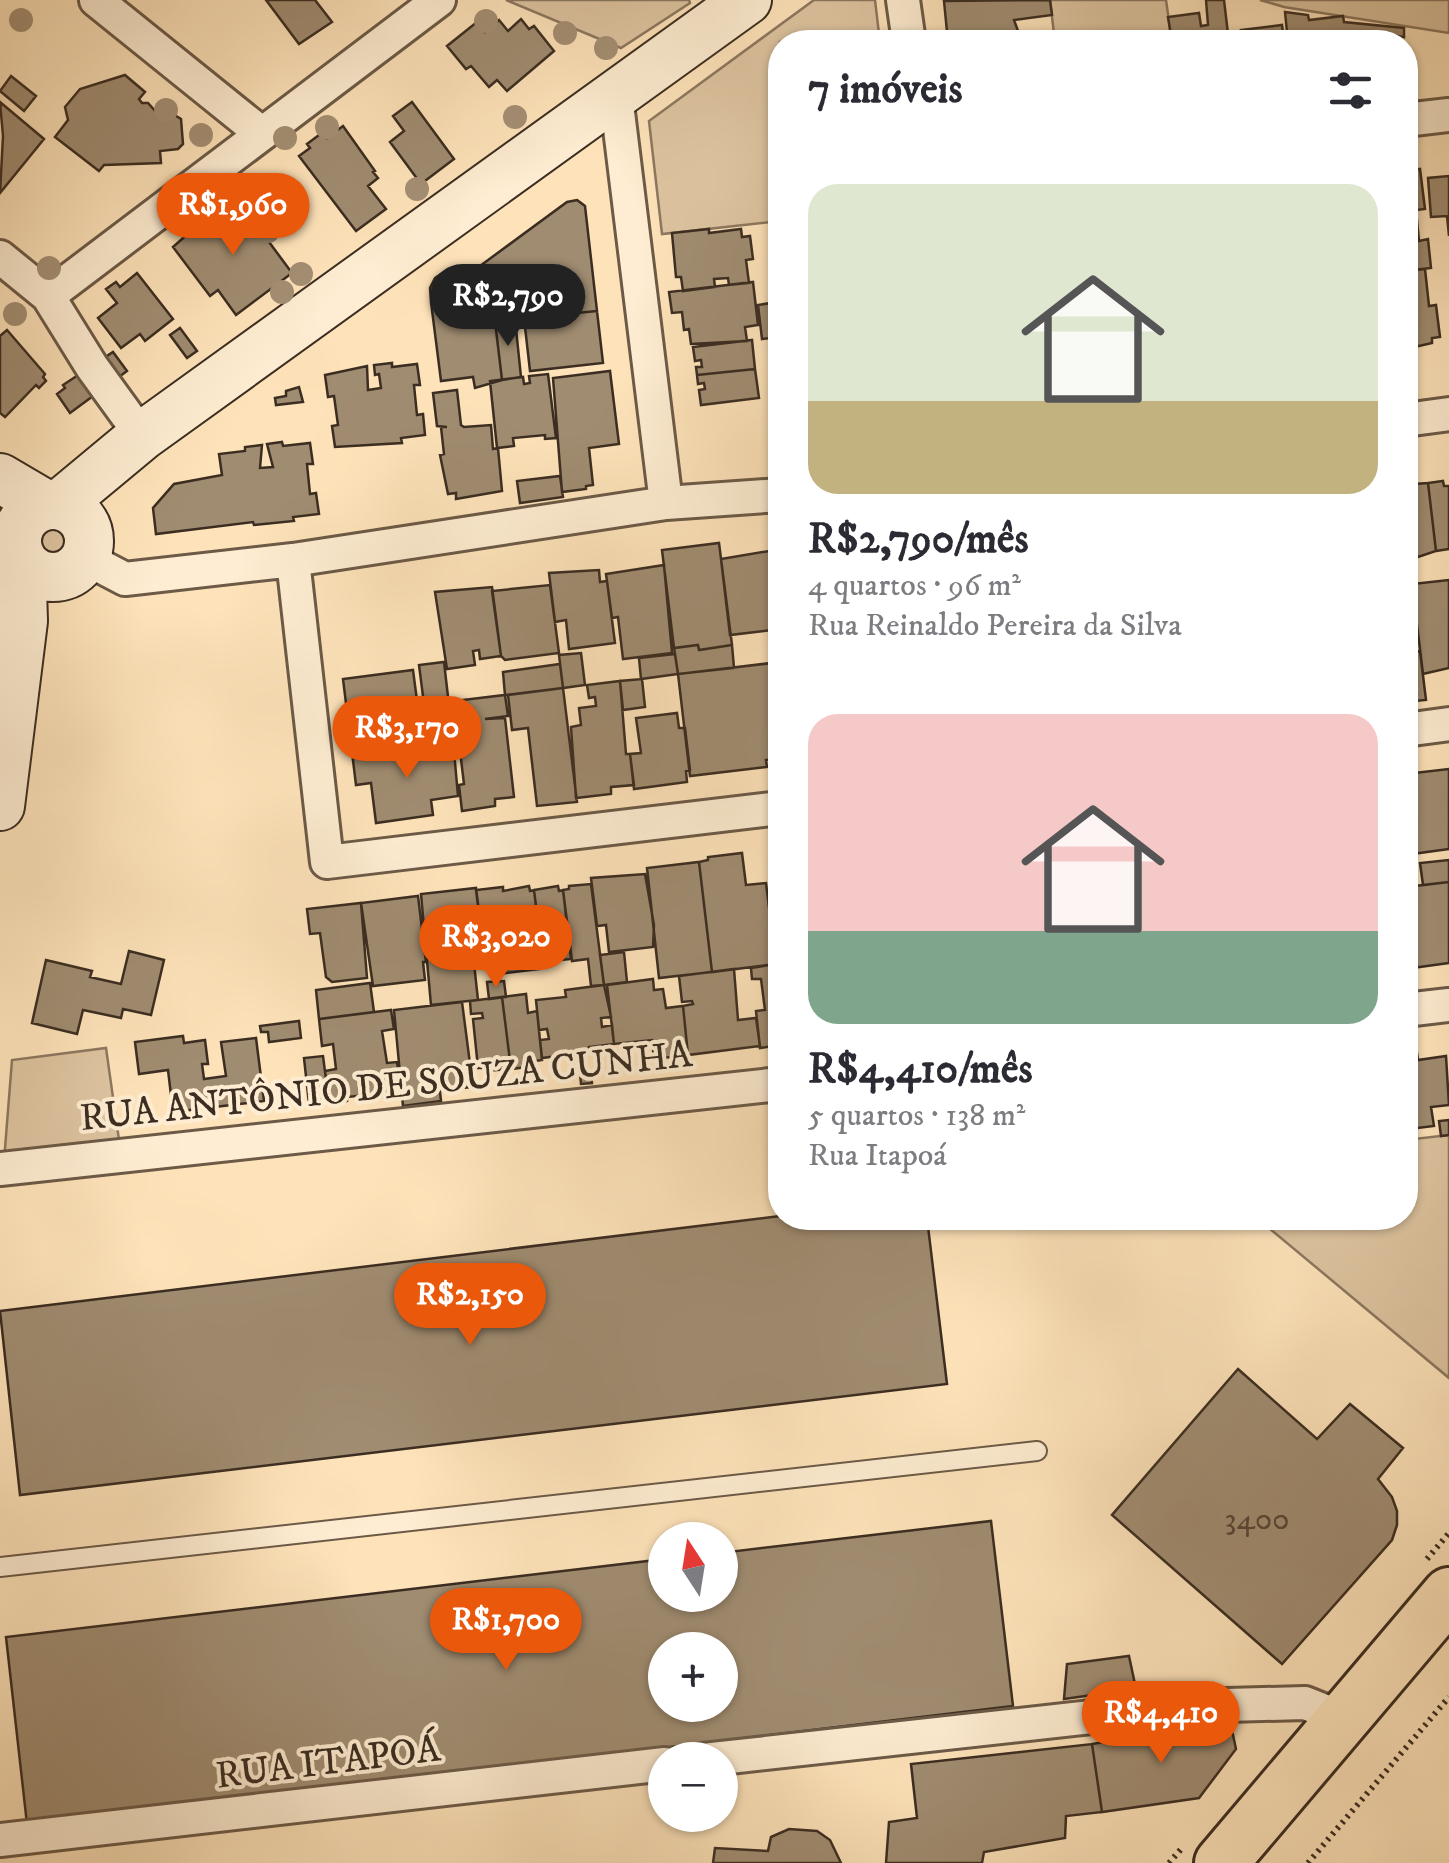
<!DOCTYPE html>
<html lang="pt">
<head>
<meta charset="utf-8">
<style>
  :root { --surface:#fff; --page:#f7f7f7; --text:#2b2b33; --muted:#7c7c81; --accent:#ea580c }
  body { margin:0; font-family:"IM FELL DW Pica",serif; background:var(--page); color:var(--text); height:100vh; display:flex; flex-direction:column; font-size:38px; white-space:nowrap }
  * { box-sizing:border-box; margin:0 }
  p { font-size:32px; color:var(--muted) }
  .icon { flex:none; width:55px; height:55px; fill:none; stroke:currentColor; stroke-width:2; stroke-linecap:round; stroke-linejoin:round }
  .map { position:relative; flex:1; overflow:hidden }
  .panel { position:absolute; left:768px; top:30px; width:650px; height:1200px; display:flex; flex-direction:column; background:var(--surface); border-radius:40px; box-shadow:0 2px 8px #0004 }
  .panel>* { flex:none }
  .needle { width:65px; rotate:348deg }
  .fabs { position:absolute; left:648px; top:1522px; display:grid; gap:20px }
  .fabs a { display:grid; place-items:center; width:90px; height:90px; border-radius:50%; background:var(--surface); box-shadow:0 2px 8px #0004; font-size:50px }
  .price { position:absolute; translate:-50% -85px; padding:0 22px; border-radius:35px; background:var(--accent); color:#fff; font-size:32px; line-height:65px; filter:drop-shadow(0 2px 5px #0008) }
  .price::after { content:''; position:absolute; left:50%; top:60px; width:30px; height:22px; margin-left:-15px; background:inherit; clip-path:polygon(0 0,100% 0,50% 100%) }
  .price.selected { background:#222; color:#fff }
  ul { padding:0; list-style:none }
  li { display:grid; align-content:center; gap:20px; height:530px; padding:0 40px }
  li span { display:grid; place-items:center; height:310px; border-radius:30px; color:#555 }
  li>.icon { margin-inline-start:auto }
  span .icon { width:180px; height:180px; fill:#fffc; stroke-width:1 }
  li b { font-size:42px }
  h2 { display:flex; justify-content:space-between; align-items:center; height:120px; padding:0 40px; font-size:42px }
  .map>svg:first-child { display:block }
  .green { fill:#ddc4a0; stroke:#8c7860; stroke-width:2.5 }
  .building { fill:#a08c71; stroke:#3b2d21; stroke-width:2.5; fill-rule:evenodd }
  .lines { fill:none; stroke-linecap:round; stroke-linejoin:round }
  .lane-casing { stroke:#6c5a47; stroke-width:22 }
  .street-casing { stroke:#6c5a47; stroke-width:38 }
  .secondary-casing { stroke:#3b2d21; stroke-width:52 }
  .primary-casing { stroke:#3b2d21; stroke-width:58 }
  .path { stroke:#3b2d21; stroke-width:6; stroke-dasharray:2.5 5; stroke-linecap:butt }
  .lane { stroke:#feedd2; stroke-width:18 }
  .street { stroke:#feedd2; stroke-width:32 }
  .secondary { stroke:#feedd2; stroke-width:48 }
  .primary { stroke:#fee3ba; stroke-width:52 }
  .tree { fill:#a48f74 }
  .labels { text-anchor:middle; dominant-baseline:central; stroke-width:8; stroke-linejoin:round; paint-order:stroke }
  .number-label { font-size:32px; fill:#544535 }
  .street-label { font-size:38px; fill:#3b2d21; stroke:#feedd2 }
</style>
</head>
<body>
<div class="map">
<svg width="1449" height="1863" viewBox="0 0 1449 1863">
  <rect width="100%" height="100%" fill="#fee3ba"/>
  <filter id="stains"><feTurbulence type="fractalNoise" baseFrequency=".002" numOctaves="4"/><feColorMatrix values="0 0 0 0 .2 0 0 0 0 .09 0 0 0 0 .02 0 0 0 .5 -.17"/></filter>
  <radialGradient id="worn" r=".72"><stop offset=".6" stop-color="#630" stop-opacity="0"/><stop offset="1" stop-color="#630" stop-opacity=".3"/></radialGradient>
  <path class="green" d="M506,0H689L690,3L621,48Z
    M814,0H875L880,42H780V221L662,234L649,121Z
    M1050,0H1166L1172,42H1055Z
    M1260,0H1449V33L1284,7Z
    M33 542a20 20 0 1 1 40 0a20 20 0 1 1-40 0Z
    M106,1048L120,1147L4,1161L12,1060Z
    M1449,1135V1378L1257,1218H1405V1140Z"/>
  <path class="building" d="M266,0H315L332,22L299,44Z
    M1050,0L1052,15L1014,20L1022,42H948L944,1Z
    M1206,0H1224L1229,42H1172L1168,17L1199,13L1201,26L1208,25Z
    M1285,12L1308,15L1309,20L1343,16L1344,22L1404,28V37L1386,35V42H1288Z
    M521,19L529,29L534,26L554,51L507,91L497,80L489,87L471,66L466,69L447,46L477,22L485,32L499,20L508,31Z
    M1282,25L1284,42H1233L1232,37L1242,35L1241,30Z
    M125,75L145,92L139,99L142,103H148L157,113L168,111L181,119L183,144L178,149L160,151L161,163L104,165L99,171L55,137L68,120L65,107L80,89Z
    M11,76L36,96L24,111L0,91Z
    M0,102L44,139L0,193L3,136Z
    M412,102L454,159L421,184L390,142L404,131L393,116Z
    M343,126L375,171L373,172L378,178L368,186L386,209L356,231L299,156L310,148L307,144L323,132L327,138Z
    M1420,169L1425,209L1416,210L1419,241L1428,239L1431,268L1413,270L1410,241H1405V171Z
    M1449,176V236L1447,216L1431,217L1428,178Z
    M238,200L292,273L236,315L218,290L210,296L173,247L207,217L210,220Z
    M577,200L585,206L597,311L495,321L502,380L475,388L473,377L441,381L431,302L567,202Z
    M709,229V233L741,229L742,237L750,236L753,259L746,260L749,283L729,285L728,278L714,279L715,287L683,291L681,277H676L672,233Z
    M448,269L457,282L431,302L430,288L435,278Z
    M1425,269L1429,306L1436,305L1440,337L1432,338V343L1406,349L1405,271Z
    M137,273L173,319L145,341L140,334L121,348L98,318L117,303L106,289L116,282L120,287Z
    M753,282L758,325L745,327L747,341L691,344L689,329L684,330L682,312L672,313L669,292Z
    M777,302L780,308V337L762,339L758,305Z
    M597,311L603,363L530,371L524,318Z
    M515,319L521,377L502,380L495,321Z
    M180,328L197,351L187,358L170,335Z
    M7,330L45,374L43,377L46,381L39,388L36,385L5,417L0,413V336Z
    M780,337V366H773L770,338Z
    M752,340L755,369L697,375L696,367H702L701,360L695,361L693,347Z
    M113,352L127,371L70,413L57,394L65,388L63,385Z
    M392,363V367L417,364L420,385H414L417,415L423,414L425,435L401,438L402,443L335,447L332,426L338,425L334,396L328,397L325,375L367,366L368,390L381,388L379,374L375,375L374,365Z
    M773,366H780V395L777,396Z
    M755,369L759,398L701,405L699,390L705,389L704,383L698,384L697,375Z
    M610,371L619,444L589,448L593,485L586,486V489L562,492L553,378Z
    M548,374L556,438L545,439V435L513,438L514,446L497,448L490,381L523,377L524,384L530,383L529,376Z
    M299,387L303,402L276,405L275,398L286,396V391Z
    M457,390L461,425L464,427L491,425L493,449L498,448L502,491L456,499V493L448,494L440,455L444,454L441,427H447L437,426L433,393Z
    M282,442L283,446L310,443L313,464H307L310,494L316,493L319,514L293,517L294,521L254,525L253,522L156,534L153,508L174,484L222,475L219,454L245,451V447L262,445L260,468L273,467L267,444Z
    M560,476L563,497L520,503L517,481Z
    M1443,481L1444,486H1449V549L1436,551L1428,483Z
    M1428,483L1436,551L1409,560L1405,491L1415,490L1414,484Z
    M1406,530L1412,584L1405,585V531Z
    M719,543L732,645L699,650L698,645L674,648L662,550Z
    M775,550L780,629L730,635L721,559Z
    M664,565L672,653L623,659L618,617L612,618L606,574Z
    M599,570L600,582L607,581L615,643L569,649L566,620L555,622L549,573Z
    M1449,580V668L1423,674L1412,584Z
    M1411,584L1416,612H1410L1415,652L1420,651L1426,700L1405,702V585Z
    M550,585L559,653L505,660L501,656L492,591Z
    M492,587L501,656L480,659L479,650L473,651L475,665L447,669L435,592Z
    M698,645L699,650L732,645L734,668L678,674L674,648Z
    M581,653L585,685L563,688L559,655Z
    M675,654L678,674L641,679L639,658Z
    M444,662L453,740L429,743L419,665Z
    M780,662V758L766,760L767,767L690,776L678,674Z
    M560,664L563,688L505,695L503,672Z
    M413,670L420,724L388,728L390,747L352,752L343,679Z
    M642,679L645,707L623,710L620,681Z
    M620,681L626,754H630L634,785L611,787V794L576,798L571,727L581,725L579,708L596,706L595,697L589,698L587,685Z
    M563,688L577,802L537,806L528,728L512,730L508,695Z
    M505,695L508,716L485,719L505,718L514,797L495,799V806L462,811L459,785L464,784L454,701Z
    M677,713L679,728H685L690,770L686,771L687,782L634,789L630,754L641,753L636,718Z
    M453,740L458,796L431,800L433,815L376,823L371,783L356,785L352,752L387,748L388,758L440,750L439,741Z
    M1449,769V849L1405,855V774Z
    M742,853L746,885L766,883L776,964L712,972L699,862L708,860V857Z
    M1449,860V882L1423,885L1420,863Z
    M699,862L712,972L659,978L647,868Z
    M645,874L654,925L653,947L609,952L606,925L597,926L591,878Z
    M1449,882V963L1405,969V887Z
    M591,884L604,985L591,986L588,959L572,961L563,890L569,889V886Z
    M529,886L530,891L534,890L539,930L532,931L533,939L540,938V969L498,974L494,943L483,944L476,890L503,887V891Z
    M558,886L559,891L563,890L571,959L543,962L534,890Z
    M476,888L483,944L472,945L478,1000L431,1005L421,894Z
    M418,896L426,962H423L425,980L373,986L361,903Z
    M361,903L367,978L332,982L326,977L320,933L310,934L307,909Z
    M780,907V943L773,944L770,916L780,915Z
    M780,943V1045L760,1048L756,1011L765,1010L761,979H752L751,968L776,964L773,944Z
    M129,951L164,960L151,1015L123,1009L121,1018L83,1010L77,1034L32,1023L46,960L92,971L90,977L121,984Z
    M624,952L627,982L604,985L600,955Z
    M734,969L738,1020L756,1018L760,1046L688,1055L683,1006L693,1004L692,1001L682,1002L679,976Z
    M653,979L654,990L663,989L666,1008L683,1006L688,1055L654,1059L652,1040L614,1044L607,985Z
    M504,981L506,997L489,999L487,982Z
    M370,983L374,1012L319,1019L316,990Z
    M604,985L611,1017L601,1018L602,1027L612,1025L614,1044L589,1047V1052L542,1058L540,1040L549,1039L547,1029L539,1030L536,1000L566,997L565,990Z
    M526,994L528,1013L537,1011L542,1060L535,1061L536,1066L511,1069L502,997Z
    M502,997L511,1069L486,1071V1068H478L473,1019L483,1018L482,1013L471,1014L470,1001Z
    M462,1002L473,1087L444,1090L443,1081L439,1082L441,1101L403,1106L394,1010Z
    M391,1010L394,1029L382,1031L387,1063L397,1062L402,1095L383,1097V1093L347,1097V1101L329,1103L325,1071L336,1069L333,1044L322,1046L319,1019Z
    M299,1021L301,1038L269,1042L268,1032H261L260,1026Z
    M183,1036L184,1043L205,1040L208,1064H202L204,1079L226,1076L221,1042L256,1038L264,1101L173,1112L168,1070L139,1074L135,1042Z
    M1417,1053L1418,1060L1446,1056L1449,1105L1431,1107L1434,1126L1409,1129L1410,1139L1405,1140V1055Z
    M323,1056L329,1102L309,1104L304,1058Z
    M591,1072L592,1083L581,1084L580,1073Z
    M1449,1120V1135L1441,1136L1439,1121Z
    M780,1216L927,1218L947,1384L20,1495L0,1311Z
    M1238,1369L1317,1439L1350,1404L1403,1448L1378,1479L1392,1497L1397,1511V1525L1392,1540L1282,1664L1112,1515Z
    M991,1521L1013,1706L27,1824L6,1637L665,1559V1595H720V1553ZM665,1650H720V1705H665Z
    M1129,1656L1136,1689L1064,1699L1067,1664Z
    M1230,1721L1236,1749L1199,1798L1102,1812L1092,1744Z
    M1092,1744L1102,1812L1066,1816L1065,1838L984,1852L982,1863H886L889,1822L917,1818L911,1764Z
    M789,1829L817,1831L830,1840L841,1863H713L715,1848L768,1851L771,1837Z"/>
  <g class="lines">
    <defs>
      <path id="lane" d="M0,1567L1037,1451"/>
      <path id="street" d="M96,0L261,133
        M903,0L909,42
        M616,96L666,503
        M1405,120L1449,115
        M0,257L48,296L92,367L142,436
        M48,296L439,0
        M1405,420L1449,414
        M85,558L125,579L293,560L666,503L780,495
        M293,560L327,862L780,808
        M1405,730L1449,724
        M1405,1010L1449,1005
        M0,1169L780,1084
        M703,1760L1190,1706L1305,1703L1345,1719
        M0,1840L665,1764"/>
      <path id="secondary" d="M0,478L46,505
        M59,505L142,436L747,0
        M17 541a36 36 0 1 1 72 0a36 36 0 1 1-72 0Z
        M0,806L23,621L21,557"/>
      <path id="primary" d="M1221,1863L1449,1594"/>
    </defs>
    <use href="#lane" class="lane-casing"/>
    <use href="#street" class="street-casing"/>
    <use href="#secondary" class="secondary-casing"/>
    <use href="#primary" class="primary-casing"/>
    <path class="path" d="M1427,1559L1449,1533
      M1169,1863L1182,1848
      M1308,1863L1449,1697"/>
    <use href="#lane" class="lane"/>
    <use href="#street" class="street"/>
    <use href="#secondary" class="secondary"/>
    <use href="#primary" class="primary"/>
  </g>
  <g class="tree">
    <circle cx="21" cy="20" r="12"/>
    <circle cx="486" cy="21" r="12"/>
    <circle cx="565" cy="33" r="12"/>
    <circle cx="606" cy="48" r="12"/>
    <circle cx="166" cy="110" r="12"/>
    <circle cx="515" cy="117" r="12"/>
    <circle cx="327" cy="127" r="12"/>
    <circle cx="201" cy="135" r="12"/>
    <circle cx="285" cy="138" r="12"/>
    <circle cx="417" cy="189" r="12"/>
    <circle cx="219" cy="199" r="12"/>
    <circle cx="190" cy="227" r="12"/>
    <circle cx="268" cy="231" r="12"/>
    <circle cx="49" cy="268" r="12"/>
    <circle cx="301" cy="274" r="12"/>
    <circle cx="282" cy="292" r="12"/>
    <circle cx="15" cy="314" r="12"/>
  </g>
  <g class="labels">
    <g class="number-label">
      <text x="1257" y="1520">3400</text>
    </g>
    <g class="street-label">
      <text transform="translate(386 1087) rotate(-6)">RUA ANTÔNIO DE SOUZA CUNHA</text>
      <text transform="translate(328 1763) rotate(-7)">RUA ITAPOÁ</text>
    </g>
  </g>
  <rect width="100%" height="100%" filter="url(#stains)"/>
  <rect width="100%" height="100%" fill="url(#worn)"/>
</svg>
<div class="fabs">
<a><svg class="needle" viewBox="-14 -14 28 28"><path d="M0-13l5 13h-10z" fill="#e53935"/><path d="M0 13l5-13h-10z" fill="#7c7c81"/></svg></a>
<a>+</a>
<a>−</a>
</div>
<b class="price" style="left:233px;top:258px">R$1,960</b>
<b class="price selected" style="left:508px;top:349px">R$2,790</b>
<b class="price" style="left:407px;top:781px">R$3,170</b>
<b class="price" style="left:496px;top:990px">R$3,020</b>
<b class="price" style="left:470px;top:1348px">R$2,150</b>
<b class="price" style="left:506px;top:1673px">R$1,700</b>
<b class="price" style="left:1161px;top:1766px">R$4,410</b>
<section class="panel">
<h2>7 imóveis<svg class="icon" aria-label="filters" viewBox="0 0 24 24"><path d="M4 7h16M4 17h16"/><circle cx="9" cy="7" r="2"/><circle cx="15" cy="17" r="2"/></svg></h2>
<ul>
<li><span style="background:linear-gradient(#dfe7d0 70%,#c2b280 0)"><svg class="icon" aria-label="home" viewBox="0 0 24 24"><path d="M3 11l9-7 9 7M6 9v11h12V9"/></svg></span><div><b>R$2,790/mês</b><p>4 quartos · 96 m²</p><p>Rua Reinaldo Pereira da Silva</p></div></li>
<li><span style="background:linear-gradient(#f6c9c9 70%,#7fa58c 0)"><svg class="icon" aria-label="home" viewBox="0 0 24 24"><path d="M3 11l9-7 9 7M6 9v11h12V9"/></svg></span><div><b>R$4,410/mês</b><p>5 quartos · 138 m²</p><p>Rua Itapoá</p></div></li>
</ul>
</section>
</div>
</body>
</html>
